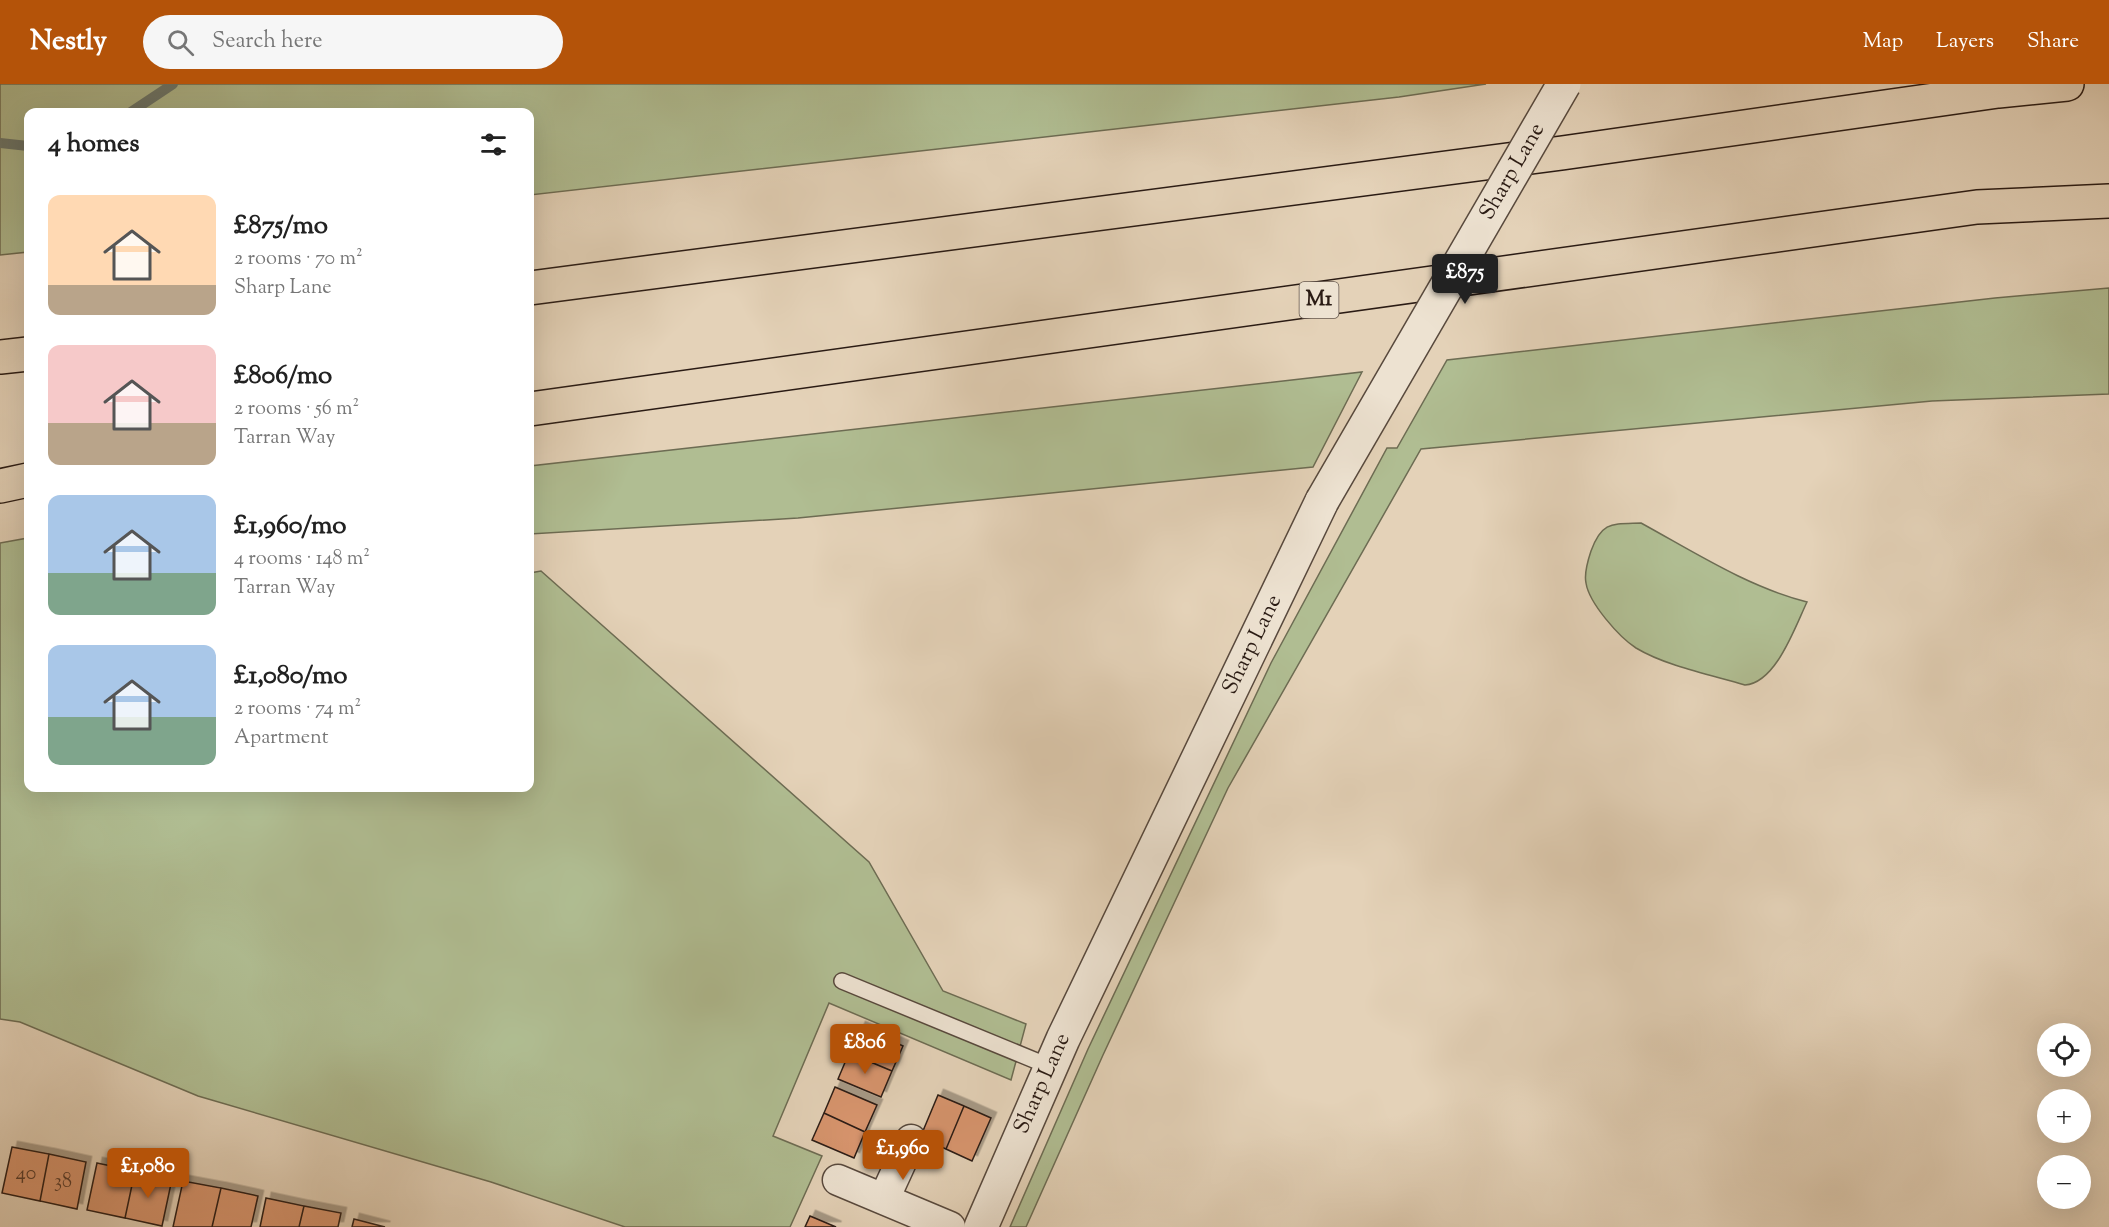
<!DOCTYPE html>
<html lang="en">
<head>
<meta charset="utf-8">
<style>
  :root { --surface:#fff; --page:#f6f6f6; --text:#222; --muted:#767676; --accent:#b45309 }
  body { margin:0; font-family:"Sorts Mill Goudy",serif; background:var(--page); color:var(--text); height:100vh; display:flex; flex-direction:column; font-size:22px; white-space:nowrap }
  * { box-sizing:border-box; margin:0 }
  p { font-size:20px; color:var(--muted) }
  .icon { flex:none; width:33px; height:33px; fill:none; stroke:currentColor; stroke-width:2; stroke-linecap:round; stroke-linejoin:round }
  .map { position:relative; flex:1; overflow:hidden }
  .sheet { position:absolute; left:24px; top:24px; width:510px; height:684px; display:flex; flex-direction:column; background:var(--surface); border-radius:12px; box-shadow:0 6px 24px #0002 }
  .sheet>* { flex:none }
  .fabs { position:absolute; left:2037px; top:939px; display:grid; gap:12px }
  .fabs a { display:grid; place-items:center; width:54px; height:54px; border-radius:50%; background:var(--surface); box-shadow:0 6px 24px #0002; font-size:30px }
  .price { position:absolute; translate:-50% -51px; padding:0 14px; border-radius:6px; background:var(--accent); color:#fff; font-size:20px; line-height:39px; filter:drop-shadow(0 2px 3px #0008) }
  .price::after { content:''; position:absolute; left:50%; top:36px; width:18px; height:14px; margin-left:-9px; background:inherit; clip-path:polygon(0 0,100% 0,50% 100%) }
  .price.current { background:#222; color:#fff }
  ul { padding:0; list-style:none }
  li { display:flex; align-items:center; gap:18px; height:150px; padding:0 24px }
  li span { display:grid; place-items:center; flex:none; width:168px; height:120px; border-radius:12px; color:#555 }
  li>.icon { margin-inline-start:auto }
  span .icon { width:72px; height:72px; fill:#fffc; stroke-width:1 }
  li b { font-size:26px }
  h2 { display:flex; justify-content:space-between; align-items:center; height:72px; padding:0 24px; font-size:26px }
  header { display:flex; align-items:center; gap:36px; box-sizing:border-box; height:84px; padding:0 30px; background:var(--accent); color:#fff }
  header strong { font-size:28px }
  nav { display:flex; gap:33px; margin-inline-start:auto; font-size:21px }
  .search { width:420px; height:54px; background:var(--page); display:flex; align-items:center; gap:15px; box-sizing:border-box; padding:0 21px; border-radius:33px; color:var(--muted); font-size:22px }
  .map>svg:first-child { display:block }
  .green { fill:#b0bd92; stroke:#6d6c53; stroke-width:1.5 }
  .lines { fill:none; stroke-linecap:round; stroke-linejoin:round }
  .stream { stroke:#6a7970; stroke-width:10 }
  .building { fill:#d8956e; stroke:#2a1b14; stroke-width:1.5; filter:url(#shadow) }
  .service-casing { stroke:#58493d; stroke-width:18 }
  .minor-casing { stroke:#58493d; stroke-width:33 }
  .tertiary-casing { stroke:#58493d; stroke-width:36 }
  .motorway-casing { stroke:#2a1b14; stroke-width:36 }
  .service { stroke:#ede2d1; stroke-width:15 }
  .minor { stroke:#ede2d1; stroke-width:30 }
  .tertiary { stroke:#ede2d1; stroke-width:33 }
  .motorway { stroke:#e4d2b8; stroke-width:33 }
  .tertiary-bridge-casing { stroke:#58493d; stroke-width:36; stroke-linecap:butt }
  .tertiary-bridge { stroke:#ede2d1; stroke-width:33 }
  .labels { text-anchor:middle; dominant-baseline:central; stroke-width:6; stroke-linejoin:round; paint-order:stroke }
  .number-label { font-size:20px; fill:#563a2a }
  .shield { fill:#ede2d1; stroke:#64574d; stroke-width:1.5 }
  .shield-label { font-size:21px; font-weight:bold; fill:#2a1b14 }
  .street-label { font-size:22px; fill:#2a1b14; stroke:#ede2d1 }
</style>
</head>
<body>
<header>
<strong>Nestly</strong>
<div class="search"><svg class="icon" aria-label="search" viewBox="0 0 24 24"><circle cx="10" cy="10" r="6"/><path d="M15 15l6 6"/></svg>Search here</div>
<nav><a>Map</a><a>Layers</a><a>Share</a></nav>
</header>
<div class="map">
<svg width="2109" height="1143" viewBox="0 0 2109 1143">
  <defs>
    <filter id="shadow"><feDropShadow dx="5.5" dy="-5.5" stdDeviation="0" flood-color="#0004"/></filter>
  </defs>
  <rect width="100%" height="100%" fill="#e4d2b8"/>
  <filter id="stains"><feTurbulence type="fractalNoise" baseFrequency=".00333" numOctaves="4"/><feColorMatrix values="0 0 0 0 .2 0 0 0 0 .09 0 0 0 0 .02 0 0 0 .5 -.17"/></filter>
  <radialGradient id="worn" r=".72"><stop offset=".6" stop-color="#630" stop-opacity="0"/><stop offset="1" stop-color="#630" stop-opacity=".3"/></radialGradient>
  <path class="green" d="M0,0H1486L1399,13L530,111V28H28V168L0,171Z
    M2109,204V310L1932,317L1421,365L1228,704L1103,971L1026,1143H1010L1088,965L1271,579L1387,364H1397L1447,276L1995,214Z
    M1362,288L1313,383L798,434L530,450V382Z
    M1641,439C1694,468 1748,503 1807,518C1795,543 1776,599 1745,601C1711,591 1666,582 1636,564C1619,553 1589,519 1586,499C1584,490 1588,476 1591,467C1602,437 1612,440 1641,439Z
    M28,454V704H530V489L541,487L869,778L943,907L1026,940L1011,996L829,919L773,1052L822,1072L790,1143H625L491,1098L198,1012L20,938L0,935V459Z"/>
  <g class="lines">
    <path class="stream" d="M131,28L173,0
      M0,59L28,62"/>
  </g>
  <path class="building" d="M860,943L903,962L892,987L849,969Z
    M849,969L892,987L881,1013L838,995Z
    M835,1003L877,1021L865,1048L824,1029Z
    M938,1011L964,1022L946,1065L920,1054Z
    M964,1022L991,1034L972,1077L946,1065Z
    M824,1029L865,1048L854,1074L812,1056Z
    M12,1063L49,1070L40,1117L2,1109Z
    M49,1070L86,1078L77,1125L40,1117Z
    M97,1079L135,1087L125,1134L87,1126Z
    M135,1087L172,1095L162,1142L125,1134Z
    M183,1097L221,1104L212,1143H173Z
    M221,1104L258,1112L251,1143H212Z
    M266,1114L304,1122L299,1143H260Z
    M304,1122L341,1129L338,1143H299Z
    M810,1132L836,1143H805Z
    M354,1135L385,1143H352Z"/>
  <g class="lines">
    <defs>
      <path id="service" d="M842,897L1051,983"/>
      <path id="minor" d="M838,1096L950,1143
        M884,1115L911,1056"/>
      <path id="tertiary" d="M981,1143L1063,955L1322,417"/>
      <path id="motorway" d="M530,204L1562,69L1998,7L2067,0
        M0,273L28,270
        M530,325L1977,123L2109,117
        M0,402L28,396"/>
    </defs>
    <use href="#service" class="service-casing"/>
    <use href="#minor" class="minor-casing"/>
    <use href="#tertiary" class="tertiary-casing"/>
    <use href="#motorway" class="motorway-casing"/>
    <use href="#service" class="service"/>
    <use href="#minor" class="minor"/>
    <use href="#tertiary" class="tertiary"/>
    <use href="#motorway" class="motorway"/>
    <defs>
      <path id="tertiary-bridge" d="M1322,417L1564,0"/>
    </defs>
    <use href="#tertiary-bridge" class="tertiary-bridge-casing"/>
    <use href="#tertiary-bridge" class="tertiary-bridge"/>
  </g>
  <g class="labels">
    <g class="number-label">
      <text x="26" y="1090">40</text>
      <text x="63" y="1098">38</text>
    </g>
    <rect class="shield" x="1299.5" y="198" width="39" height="36" rx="4.5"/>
    <g class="shield-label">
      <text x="1319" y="216">M1</text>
    </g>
    <g class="street-label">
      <text transform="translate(1513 88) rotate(-60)">Sharp Lane</text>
      <text transform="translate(1253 561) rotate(-64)">Sharp Lane</text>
      <text transform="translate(1043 1000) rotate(-66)">Sharp Lane</text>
    </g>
  </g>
  <rect width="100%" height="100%" filter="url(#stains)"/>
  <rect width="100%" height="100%" fill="url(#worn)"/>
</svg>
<div class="fabs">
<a><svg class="icon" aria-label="locate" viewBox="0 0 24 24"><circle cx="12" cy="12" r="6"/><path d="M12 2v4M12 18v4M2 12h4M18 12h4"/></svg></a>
<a>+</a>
<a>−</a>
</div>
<b class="price current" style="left:1465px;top:221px">£875</b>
<b class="price" style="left:865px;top:991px">£806</b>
<b class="price" style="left:903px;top:1097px">£1,960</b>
<b class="price" style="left:148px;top:1115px">£1,080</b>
<section class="sheet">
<h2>4 homes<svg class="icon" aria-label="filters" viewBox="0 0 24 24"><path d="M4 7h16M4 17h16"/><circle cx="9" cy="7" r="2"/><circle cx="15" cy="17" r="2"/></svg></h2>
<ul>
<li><span style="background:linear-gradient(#ffd9b3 75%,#b9a48a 0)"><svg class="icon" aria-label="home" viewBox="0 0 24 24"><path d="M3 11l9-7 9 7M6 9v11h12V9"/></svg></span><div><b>£875/mo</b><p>2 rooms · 70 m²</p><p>Sharp Lane</p></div></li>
<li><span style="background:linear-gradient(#f6c9c9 65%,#b9a48a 0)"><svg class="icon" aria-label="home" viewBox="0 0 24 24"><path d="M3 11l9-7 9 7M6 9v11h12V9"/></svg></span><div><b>£806/mo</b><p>2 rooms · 56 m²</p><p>Tarran Way</p></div></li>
<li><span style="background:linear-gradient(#a9c7e8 65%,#7fa58c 0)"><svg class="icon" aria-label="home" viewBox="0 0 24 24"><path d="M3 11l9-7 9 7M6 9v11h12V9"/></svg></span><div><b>£1,960/mo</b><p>4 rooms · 148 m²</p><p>Tarran Way</p></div></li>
<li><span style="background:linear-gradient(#a9c7e8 60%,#7fa58c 0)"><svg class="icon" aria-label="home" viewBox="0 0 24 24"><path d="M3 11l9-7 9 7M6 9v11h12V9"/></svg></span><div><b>£1,080/mo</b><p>2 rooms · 74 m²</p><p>Apartment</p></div></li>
</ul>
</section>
</div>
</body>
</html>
